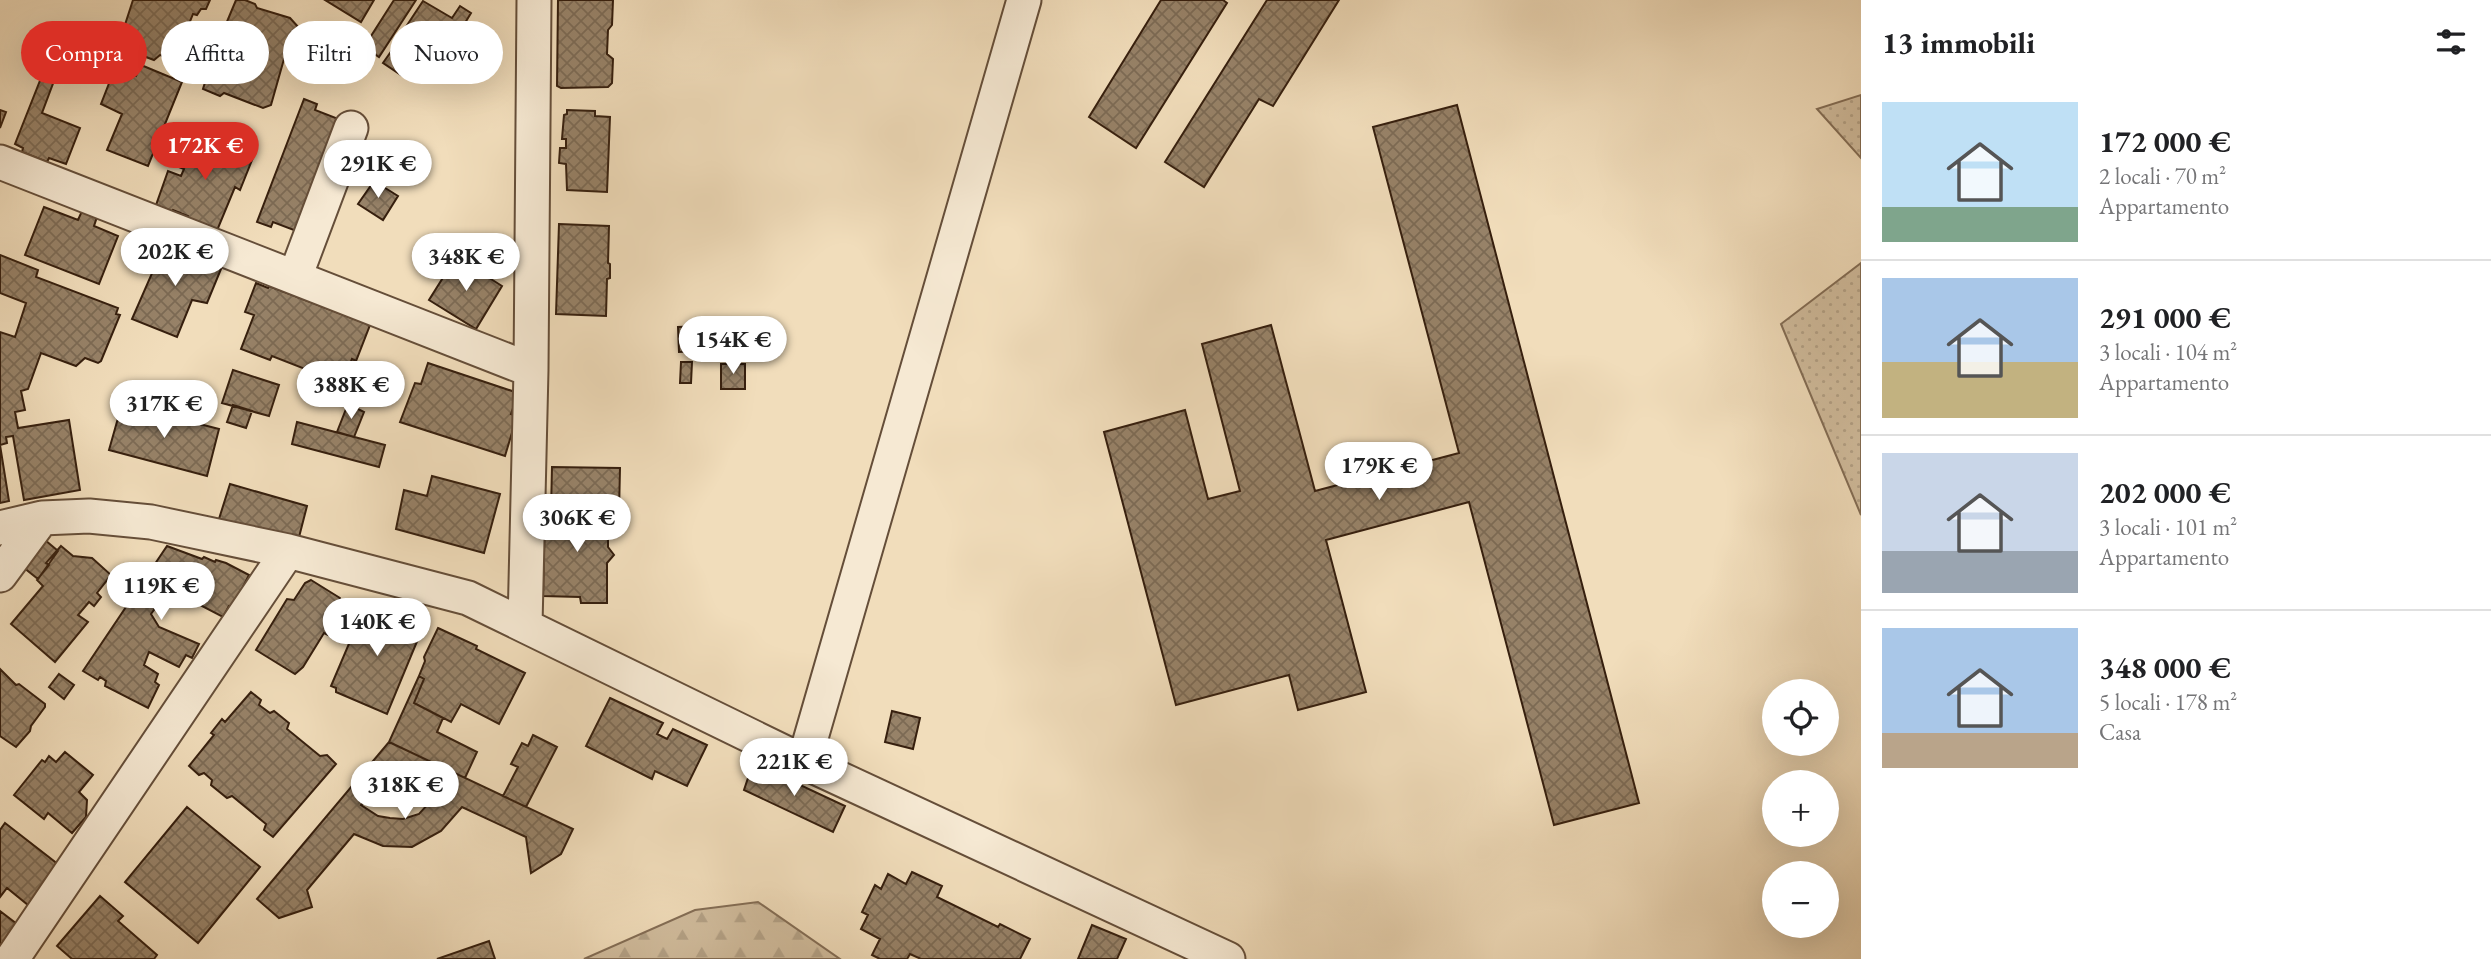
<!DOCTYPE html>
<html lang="it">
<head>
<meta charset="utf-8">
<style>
  :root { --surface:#fff; --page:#f2f2f2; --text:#202124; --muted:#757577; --line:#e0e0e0; --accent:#d93025 }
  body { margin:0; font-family:"EB Garamond",serif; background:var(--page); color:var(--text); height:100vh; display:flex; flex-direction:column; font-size:26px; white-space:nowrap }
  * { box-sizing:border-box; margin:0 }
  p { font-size:23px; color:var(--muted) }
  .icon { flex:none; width:38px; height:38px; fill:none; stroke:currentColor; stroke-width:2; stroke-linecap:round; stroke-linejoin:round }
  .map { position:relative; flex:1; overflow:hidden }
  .drawer { display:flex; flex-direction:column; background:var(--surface); width:630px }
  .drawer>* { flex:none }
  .top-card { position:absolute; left:21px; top:21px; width:665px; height:63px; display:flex; gap:14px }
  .tools { position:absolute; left:1762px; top:679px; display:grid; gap:14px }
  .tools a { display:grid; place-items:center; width:77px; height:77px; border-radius:50%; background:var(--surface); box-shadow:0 7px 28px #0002; font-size:35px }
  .price { position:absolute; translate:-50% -60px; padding:0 16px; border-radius:24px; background:#fff; color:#222; font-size:23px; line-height:46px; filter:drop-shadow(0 2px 4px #0008) }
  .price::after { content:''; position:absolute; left:50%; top:42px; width:21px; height:16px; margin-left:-10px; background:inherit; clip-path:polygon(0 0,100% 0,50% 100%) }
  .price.on { background:var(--accent); color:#fff }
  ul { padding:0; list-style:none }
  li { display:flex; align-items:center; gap:21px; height:175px; padding:0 21px }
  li+li { border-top:2px solid var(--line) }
  li span { display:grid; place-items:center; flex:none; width:196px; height:140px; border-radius:0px; color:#555 }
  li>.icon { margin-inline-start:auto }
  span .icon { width:84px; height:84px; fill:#fffc; stroke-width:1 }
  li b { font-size:30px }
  h2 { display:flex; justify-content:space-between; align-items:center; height:84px; padding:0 21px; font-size:30px }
  .chip { padding:0 24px; border-radius:32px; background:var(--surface); box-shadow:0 7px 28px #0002; font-size:24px; line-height:63px }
  .chip.on { background:var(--accent); color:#fff }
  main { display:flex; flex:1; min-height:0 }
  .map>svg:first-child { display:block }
  .grass { fill:url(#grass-dots); stroke:#846e56; stroke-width:2 }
  .forest { fill:url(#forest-firs); stroke:#846e56; stroke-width:2 }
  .building { fill:url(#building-cross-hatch); stroke:#361f0e; stroke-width:2; fill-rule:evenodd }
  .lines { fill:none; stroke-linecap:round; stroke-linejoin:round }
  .minor-casing { stroke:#654e39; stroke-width:37 }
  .minor { stroke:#f6e9d3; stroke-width:33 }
</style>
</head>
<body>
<main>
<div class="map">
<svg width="1861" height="959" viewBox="0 0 1861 959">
  <defs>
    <pattern id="grass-dots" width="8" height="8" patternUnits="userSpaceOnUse" patternTransform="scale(1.75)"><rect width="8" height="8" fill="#d1bd9e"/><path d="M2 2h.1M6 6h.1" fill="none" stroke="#b4a287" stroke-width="1.8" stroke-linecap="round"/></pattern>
    <pattern id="forest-firs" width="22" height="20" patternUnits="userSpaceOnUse" patternTransform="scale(1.75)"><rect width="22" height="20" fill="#d1bd9e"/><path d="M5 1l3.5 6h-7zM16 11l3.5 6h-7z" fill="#b4a287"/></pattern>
    <pattern id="building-cross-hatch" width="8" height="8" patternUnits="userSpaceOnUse" patternTransform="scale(1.75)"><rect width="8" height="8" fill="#978268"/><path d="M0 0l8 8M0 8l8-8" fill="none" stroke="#7c6a54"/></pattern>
  </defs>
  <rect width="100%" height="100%" fill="#f1ddbb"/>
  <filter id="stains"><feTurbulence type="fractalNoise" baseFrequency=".00286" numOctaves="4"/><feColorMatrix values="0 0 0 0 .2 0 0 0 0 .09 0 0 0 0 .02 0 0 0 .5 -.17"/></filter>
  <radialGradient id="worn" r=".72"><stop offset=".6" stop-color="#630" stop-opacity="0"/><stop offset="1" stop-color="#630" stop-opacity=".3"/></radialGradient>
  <path class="grass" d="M1861,95V158L1817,109Z
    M1861,263V515L1781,324Z"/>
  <path class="forest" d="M758,902L840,959H584L695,910Z"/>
  <path class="building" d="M133,0H210L206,9H201L197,15L193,14L189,24L192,27L191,33L195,41L188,58L183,59L165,52L163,56L160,55L154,60L122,48L123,42L120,40Z
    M236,0H245L255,4L257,8L290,18L300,29L290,59H284L271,105L263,108L224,93L220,96L203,89L215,50L220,49L223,38L221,36Z
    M325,0H374L361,22Z
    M394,0H416L379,57L364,47Z
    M558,0H613L612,25L608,30L607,54L613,59L612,83L608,87L561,88L557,86Z
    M1161,0H1223L1227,3L1136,148L1089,117Z
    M1267,0H1339L1273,106L1259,99L1204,187L1165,162Z
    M423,1L452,18L460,6L471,13L465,23L471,27L474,24L493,36L480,56L470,50L461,64L452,60L440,79L424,68L426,64L419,60L416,64L409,59L411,57L394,45Z
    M58,35L75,41L61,75L57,73L42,113L80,128L66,164L49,158L47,162L22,152L23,148L15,144Z
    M395,46L411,57L401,75L383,63Z
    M141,65L182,82L148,166L107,150L122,114L101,104L115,68L136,76Z
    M304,99L317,104L315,110L341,120L299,232L273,222L271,227L257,222Z
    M1457,105L1639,803L1554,825L1469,502L1326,540L1366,692L1298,710L1289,675L1176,705L1104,432L1185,410L1208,499L1240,491L1202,344L1271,325L1315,491L1459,453L1373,127Z
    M0,110L6,112L0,128Z
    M567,110L595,111V116L610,117L607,192L567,190L566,164L559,163L560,148H566V139H562L564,115L567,114Z
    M189,134L219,146L221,141L254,155L240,190L235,187L216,233L187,221L188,216L173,210L171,214L155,208L168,171L181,176L184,169L176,166Z
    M374,181L398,196L383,220L358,204Z
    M44,207L78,220L82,211L97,217L94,226L118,236L99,284L25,255Z
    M559,224L609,226L608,263L610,264V278L607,279L606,316L556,314Z
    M167,239L201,253L198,259L221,269L207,303L192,300L177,337L132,319Z
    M0,255L38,270L36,277L118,308L116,314L120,315L101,361L98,363L85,358L76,366L41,353L28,389L21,391L25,410L15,412L18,428L69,420L80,490L24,500L13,436L6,437L7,443L0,445L9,501L0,503V332L15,337L26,303L0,293Z
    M456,257L502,286L476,329L429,300Z
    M256,283L268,288L269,286L370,325L356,361L352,359L336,398L307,387L313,372L272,356L270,360L241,349L254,315L245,312Z
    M753,324L754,349L679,352L678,327Z
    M681,362H692L691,383H680Z
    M428,363L518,393L511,414L517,416L505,456L400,422L415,383L421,384Z
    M721,364H745V389H721Z
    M233,370L279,385L269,416L222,403Z
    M122,404L219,429L207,476L109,450Z
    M348,404L364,412L354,437L337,432Z
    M233,405L252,411L246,428L227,422Z
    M297,422L385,445L379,467L292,444Z
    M552,467L620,468L619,513H609L608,505H584V512L551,511Z
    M432,476L500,494L484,553L396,529L404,490L427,496Z
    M230,484L307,506L298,541L218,522Z
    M584,505H608V547L614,555L607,563V603H581L580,597L543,596L545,510L584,512Z
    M45,540L58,551L38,579L23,567Z
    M61,546L73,556L92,558L111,575L97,593L101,597L94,606L89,602L78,615L88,622L55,662L11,624L43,586L37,580L49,565L46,563Z
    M167,546L202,559L204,557L215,562L216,560L226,563L249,575L233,607L229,606L223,617L181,595L178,598L169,594L162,604L159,603L151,614L159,627L199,644L192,658L186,655L179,667L149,652L144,665L158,674L155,682L159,685L148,708L105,686L106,681L100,677L98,680L83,671Z
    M311,580L340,598L341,606L330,622L334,625L328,635L324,633L303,667L295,674L256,650L287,599L294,600L305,583Z
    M373,605L423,627L387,714L336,692V688L331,686L365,606L371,607Z
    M438,628L477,646L476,649L525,673L499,724L461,704L451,722L414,703L424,679L419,676L425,661L424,657Z
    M0,669L16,685L19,684L45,704V707L31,726L30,731L16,747L0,736Z
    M59,674L74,685L64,699L49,687Z
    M419,676L424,679L414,703L443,718L437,732L477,752L465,778L389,742Z
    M251,692L261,700L259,705L270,713L274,711L289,723L287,729L320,756L327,755L336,764L273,837L264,830L266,824L232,796L227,798L211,785L212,780L204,773L199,775L189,766L214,735L211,733L222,719L225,722Z
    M610,698L663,723L657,734L667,739L673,729L707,745L687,786L655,771L652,779L586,746Z
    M892,711L920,718L913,749L885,742Z
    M533,735L557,747L526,807L503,796L518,767L511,764L522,743L528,746Z
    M389,742L573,829L561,854L531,873L526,837L462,807L441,831L412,847L383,846L354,834L307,890L312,907L279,918L257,899ZM412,774L440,787L431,801L419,814L403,819L390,818L378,816L361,805L382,780Z
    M65,752L93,775L79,792L87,800L86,817L72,833L48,813L44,819L14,795L42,760L45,762L49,756L56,762Z
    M753,763L845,806L833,832L744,790Z
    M187,807L260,867L198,943L125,882Z
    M5,823L59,865L28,905L7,888L0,897V830Z
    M912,872L942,886L937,897L998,927L1000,924L1030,939L1020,959H921L910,954L907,959H880L872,955L880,939L861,929L868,915L862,912L875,885L881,889L888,874L906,884Z
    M100,896L123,916L118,921L157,955L154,959H72L57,946Z
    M0,911L17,924L0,956Z
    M1092,925L1126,939L1117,959H1078Z
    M489,941L495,959H437Z"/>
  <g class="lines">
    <defs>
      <path id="minor" d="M0,162L531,370
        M295,277L351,128
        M0,528L42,518L89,516L151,522L288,551L468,598L804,762L1228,959
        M0,575L42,518
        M525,625L531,370L534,0
        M804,762L1024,0
        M12,959L288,551"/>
    </defs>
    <use href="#minor" class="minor-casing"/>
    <use href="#minor" class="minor"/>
  </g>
  <rect width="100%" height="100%" filter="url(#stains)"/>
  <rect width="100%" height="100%" fill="url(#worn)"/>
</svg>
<div class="tools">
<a><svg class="icon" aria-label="locate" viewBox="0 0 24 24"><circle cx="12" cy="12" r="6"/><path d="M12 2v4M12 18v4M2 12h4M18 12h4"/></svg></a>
<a>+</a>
<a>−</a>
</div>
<b class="price on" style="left:205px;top:182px">172K €</b>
<b class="price" style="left:378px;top:200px">291K €</b>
<b class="price" style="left:175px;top:288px">202K €</b>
<b class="price" style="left:466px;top:293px">348K €</b>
<b class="price" style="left:733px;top:376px">154K €</b>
<b class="price" style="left:351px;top:421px">388K €</b>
<b class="price" style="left:164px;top:440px">317K €</b>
<b class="price" style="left:1379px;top:502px">179K €</b>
<b class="price" style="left:577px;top:554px">306K €</b>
<b class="price" style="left:161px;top:622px">119K €</b>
<b class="price" style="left:377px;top:658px">140K €</b>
<b class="price" style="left:794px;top:798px">221K €</b>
<b class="price" style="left:405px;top:821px">318K €</b>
<div class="top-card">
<a class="chip on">Compra</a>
<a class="chip">Affitta</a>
<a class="chip">Filtri</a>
<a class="chip">Nuovo</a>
</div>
</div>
<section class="drawer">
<h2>13 immobili<svg class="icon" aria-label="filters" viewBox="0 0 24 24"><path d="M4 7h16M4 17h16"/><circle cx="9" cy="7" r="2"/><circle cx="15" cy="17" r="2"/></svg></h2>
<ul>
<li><span style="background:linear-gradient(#bfe0f5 75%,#7fa58c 0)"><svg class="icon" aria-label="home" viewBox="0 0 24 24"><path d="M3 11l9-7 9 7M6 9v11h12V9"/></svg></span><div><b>172 000 €</b><p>2 locali · 70 m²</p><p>Appartamento</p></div></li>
<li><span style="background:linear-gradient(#a9c7e8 60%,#c2b280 0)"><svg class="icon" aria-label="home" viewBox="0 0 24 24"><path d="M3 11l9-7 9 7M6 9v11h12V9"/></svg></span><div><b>291 000 €</b><p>3 locali · 104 m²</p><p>Appartamento</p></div></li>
<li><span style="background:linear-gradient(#c9d6e8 70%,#9aa5b1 0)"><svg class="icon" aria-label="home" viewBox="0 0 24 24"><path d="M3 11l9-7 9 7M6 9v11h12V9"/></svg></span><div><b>202 000 €</b><p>3 locali · 101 m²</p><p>Appartamento</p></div></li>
<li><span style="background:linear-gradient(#a9c7e8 75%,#b9a48a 0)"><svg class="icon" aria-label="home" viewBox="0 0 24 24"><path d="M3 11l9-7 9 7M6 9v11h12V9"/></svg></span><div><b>348 000 €</b><p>5 locali · 178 m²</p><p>Casa</p></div></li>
</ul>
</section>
</main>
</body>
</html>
